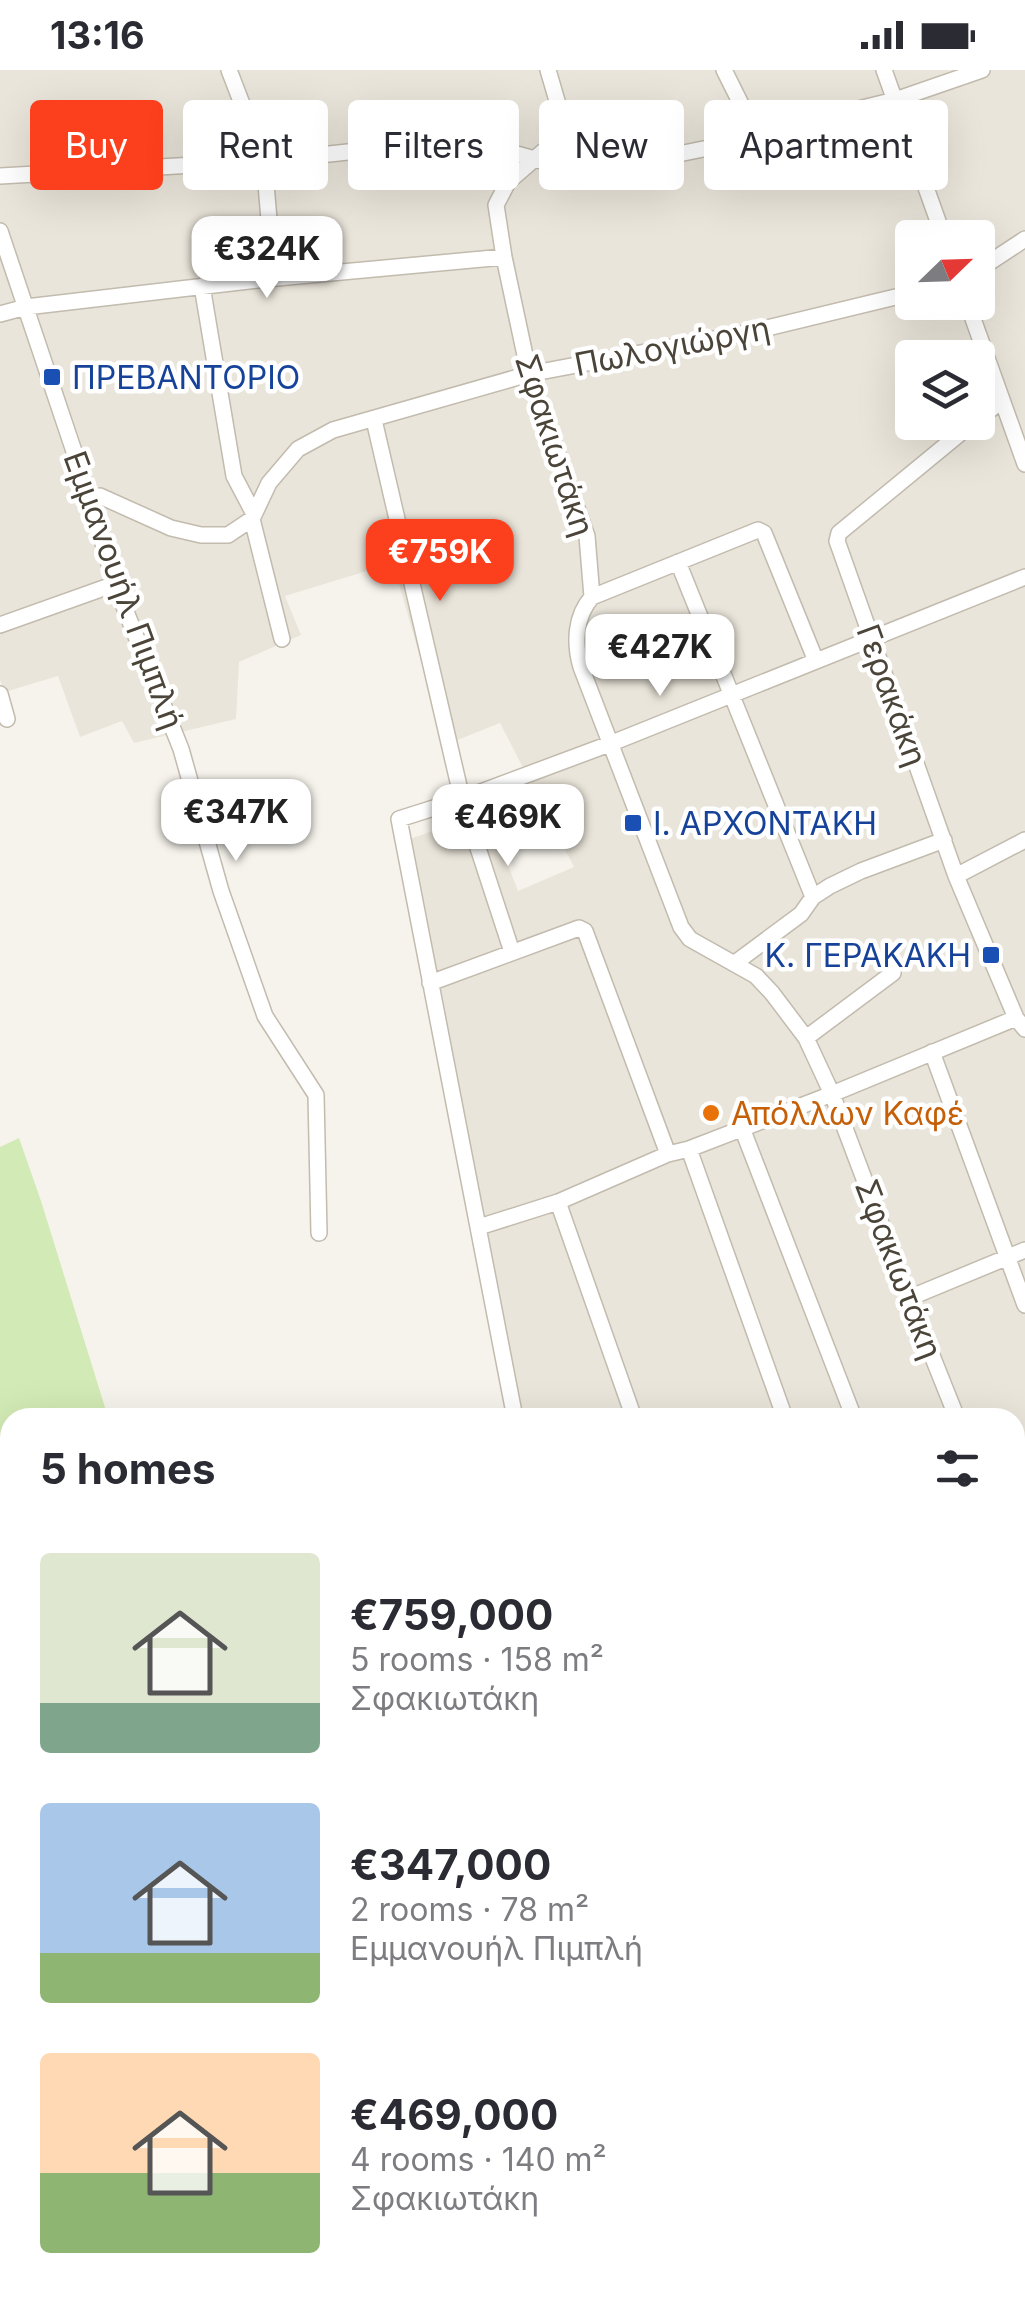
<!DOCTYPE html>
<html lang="en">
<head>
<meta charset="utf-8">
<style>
  :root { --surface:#fff; --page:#f7f7f7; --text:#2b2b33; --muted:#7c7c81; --accent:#fc3f1d }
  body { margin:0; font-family:Inter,sans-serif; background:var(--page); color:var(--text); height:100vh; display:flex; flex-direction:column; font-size:38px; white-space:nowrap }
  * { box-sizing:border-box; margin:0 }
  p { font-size:32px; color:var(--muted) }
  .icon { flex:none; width:55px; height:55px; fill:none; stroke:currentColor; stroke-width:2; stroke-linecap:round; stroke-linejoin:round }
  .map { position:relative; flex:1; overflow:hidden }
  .drawer { position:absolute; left:0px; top:1338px; width:1025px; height:892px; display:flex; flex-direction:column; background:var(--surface); border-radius:30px 30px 0 0; box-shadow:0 10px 40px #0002 }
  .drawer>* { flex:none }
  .top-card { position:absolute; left:30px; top:30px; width:965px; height:90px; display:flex; gap:20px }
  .needle { width:65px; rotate:67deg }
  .tools { position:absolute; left:895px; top:150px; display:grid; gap:20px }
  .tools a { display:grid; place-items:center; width:100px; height:100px; border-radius:10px; background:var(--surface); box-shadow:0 10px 40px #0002; font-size:50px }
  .price { position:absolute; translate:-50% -85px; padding:0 22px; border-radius:20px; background:#fff; color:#222; font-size:32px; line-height:65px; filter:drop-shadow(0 2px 5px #0008) }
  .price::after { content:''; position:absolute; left:50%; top:60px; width:30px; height:22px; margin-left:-15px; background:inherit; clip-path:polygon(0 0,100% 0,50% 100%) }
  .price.active { background:var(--accent); color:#fff }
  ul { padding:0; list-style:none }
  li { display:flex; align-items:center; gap:30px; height:250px; padding:0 40px }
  li span { display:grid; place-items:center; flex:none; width:280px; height:200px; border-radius:10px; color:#555 }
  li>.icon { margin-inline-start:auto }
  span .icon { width:120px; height:120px; fill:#fffc; stroke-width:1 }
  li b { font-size:42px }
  h2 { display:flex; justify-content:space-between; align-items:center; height:120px; padding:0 40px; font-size:42px }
  .pill { padding:0 35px; border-radius:10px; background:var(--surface); box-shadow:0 10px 40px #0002; font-size:35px; line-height:90px }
  .pill.active { background:var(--accent); color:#fff }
  .status { display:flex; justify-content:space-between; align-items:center; height:70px; padding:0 50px; background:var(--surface); direction:ltr }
  .status svg { height:28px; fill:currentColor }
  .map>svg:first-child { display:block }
  .residential { fill:#eae5da; fill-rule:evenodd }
  .green { fill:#d2eab5 }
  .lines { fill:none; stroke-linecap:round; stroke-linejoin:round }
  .street-casing { stroke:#c2bbae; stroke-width:18 }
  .street { stroke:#fff; stroke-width:15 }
  .transit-dot { fill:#1a4fb4; stroke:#fff; stroke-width:4 }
  .food-dot { fill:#e8710a; stroke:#fff; stroke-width:4 }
  .labels { text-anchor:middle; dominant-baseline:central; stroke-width:9; stroke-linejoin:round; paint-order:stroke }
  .street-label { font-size:32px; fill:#4b4439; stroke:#fff }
  .transit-label { font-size:32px; fill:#164399; stroke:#fff; text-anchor:start }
  .food-label { font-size:32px; fill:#c56008; stroke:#fff; text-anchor:start }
</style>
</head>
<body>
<div class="status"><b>13:16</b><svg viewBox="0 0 49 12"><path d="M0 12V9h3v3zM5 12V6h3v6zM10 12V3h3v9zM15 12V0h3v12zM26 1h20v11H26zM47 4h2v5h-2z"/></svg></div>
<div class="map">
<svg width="1025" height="2229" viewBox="0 0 1025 2229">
  <rect width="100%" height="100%" fill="#f6f3ec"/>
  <path class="residential" d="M0,0H1025V2066L1015,2035V1348L519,1347L398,773L488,742L518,821L574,797L500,653L445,675L393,493L285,526L301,565L239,592L236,649L134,673L122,651L80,667L58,606L5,622L0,610ZM912,168H978V232H912ZM912,288H978V352H912Z"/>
  <path class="green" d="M19,1068L41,1131L108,1347L10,1348V2220H134L142,2229H0V1077Z
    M1015,2035L1025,2066V2229H414L409,2220H1015Z
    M218,2220H358L346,2229H226Z"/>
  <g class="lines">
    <defs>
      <path id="street" d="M229,0L264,91L274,208
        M548,0L560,41L557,60L546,79L508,112L496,135L504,187L529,304L587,466L592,527C575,546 574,573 581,597L681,857L690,869L756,906L772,923L806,968L832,1024L909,1228L957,1348
        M724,0L756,64
        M884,0L944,168
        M0,106L264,91L450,71L477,73L567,98L595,101L718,76L756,64L895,30L982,0
        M0,161L90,429L115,514L181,679L221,821L265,946L316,1025L319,1163
        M978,200L1025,169
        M202,216L234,406L254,444
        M967,232L1025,394
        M0,244L26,237L266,209L504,187
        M374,350L462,729L512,882
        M978,350L1002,330
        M974,352L839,463L837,471L956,806L1016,948L1025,959
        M90,429L100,426L171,458L201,465H228L252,449L269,413L298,379L333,360L529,304L751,262L912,223
        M252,449L282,569
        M678,492L813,827
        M592,527L758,460L764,463L816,591
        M0,555L115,514
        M0,624L7,649
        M956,806L1025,770
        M735,893L801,844L813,827L830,816L861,801L944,770
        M430,913L579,858L585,861L668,1084
        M806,968L893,903
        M932,982L1025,1235
        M742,1058L854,1348
        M689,1079L785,1348
        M558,1132L634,1348
        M479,1157L558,1132L668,1084L689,1079L832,1024L1016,948
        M909,1228L1025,1180
        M515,1348L399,749L462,729L612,673L1025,507
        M1015,1457L1025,1452
        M1015,1507L1025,1532
        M1015,1698L1025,1694
        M1015,1973L1025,2001"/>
    </defs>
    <use href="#street" class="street-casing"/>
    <use href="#street" class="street"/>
  </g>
  <g class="transit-dot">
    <rect x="42" y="297" width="20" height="20" rx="5"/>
    <rect x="623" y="743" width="20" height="20" rx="5"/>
    <rect x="981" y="875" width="20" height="20" rx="5"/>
  </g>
  <circle class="food-dot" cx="711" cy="1043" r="10"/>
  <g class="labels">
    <g class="street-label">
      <text transform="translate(672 276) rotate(-11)">Πωλογιώργη</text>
      <text transform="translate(555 375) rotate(72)">Σφακιωτάκη</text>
      <text transform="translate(124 520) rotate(70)">Εµµανουήλ Πιµπλή</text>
      <text transform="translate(892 625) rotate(70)">Γερακάκη</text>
      <text transform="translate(899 1199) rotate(69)">Σφακιωτάκη</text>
    </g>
    <g class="transit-label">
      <text x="72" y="307">ΠΡΕΒΑΝΤΟΡΙΟ</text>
      <text x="653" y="753">Ι. ΑΡΧΟΝΤΑΚΗ</text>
      <text x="971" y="885" text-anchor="end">Κ. ΓΕΡΑΚΑΚΗ</text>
    </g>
    <g class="food-label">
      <text x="731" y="1043">Απόλλων Καφέ</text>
    </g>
  </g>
</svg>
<div class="tools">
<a><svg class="needle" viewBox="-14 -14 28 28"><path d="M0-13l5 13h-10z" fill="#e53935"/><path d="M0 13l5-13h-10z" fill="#7c7c81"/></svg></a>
<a><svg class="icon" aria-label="layers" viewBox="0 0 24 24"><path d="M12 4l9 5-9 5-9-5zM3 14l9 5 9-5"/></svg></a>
</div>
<b class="price" style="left:267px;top:231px">€324K</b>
<b class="price active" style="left:440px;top:534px">€759K</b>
<b class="price" style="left:660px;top:629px">€427K</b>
<b class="price" style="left:236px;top:794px">€347K</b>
<b class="price" style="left:508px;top:799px">€469K</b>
<div class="top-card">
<a class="pill active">Buy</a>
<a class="pill">Rent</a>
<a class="pill">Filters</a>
<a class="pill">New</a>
<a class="pill">Apartment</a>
</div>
<section class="drawer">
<h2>5 homes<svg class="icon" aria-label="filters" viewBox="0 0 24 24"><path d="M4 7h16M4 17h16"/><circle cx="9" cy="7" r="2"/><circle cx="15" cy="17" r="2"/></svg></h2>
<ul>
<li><span style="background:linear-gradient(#dfe7d0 75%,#7fa58c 0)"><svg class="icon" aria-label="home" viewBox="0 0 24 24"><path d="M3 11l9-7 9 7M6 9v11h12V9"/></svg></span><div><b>€759,000</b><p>5 rooms · 158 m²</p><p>Σφακιωτάκη</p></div></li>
<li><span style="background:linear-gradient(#a9c7e8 75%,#8fb573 0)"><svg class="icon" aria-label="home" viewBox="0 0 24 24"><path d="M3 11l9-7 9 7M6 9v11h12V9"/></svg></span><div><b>€347,000</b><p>2 rooms · 78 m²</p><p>Εµµανουήλ Πιµπλή</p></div></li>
<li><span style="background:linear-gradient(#ffd9b3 60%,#8fb573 0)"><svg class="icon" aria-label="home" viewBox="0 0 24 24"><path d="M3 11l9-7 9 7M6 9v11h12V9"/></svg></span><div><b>€469,000</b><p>4 rooms · 140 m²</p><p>Σφακιωτάκη</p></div></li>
</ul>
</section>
</div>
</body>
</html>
